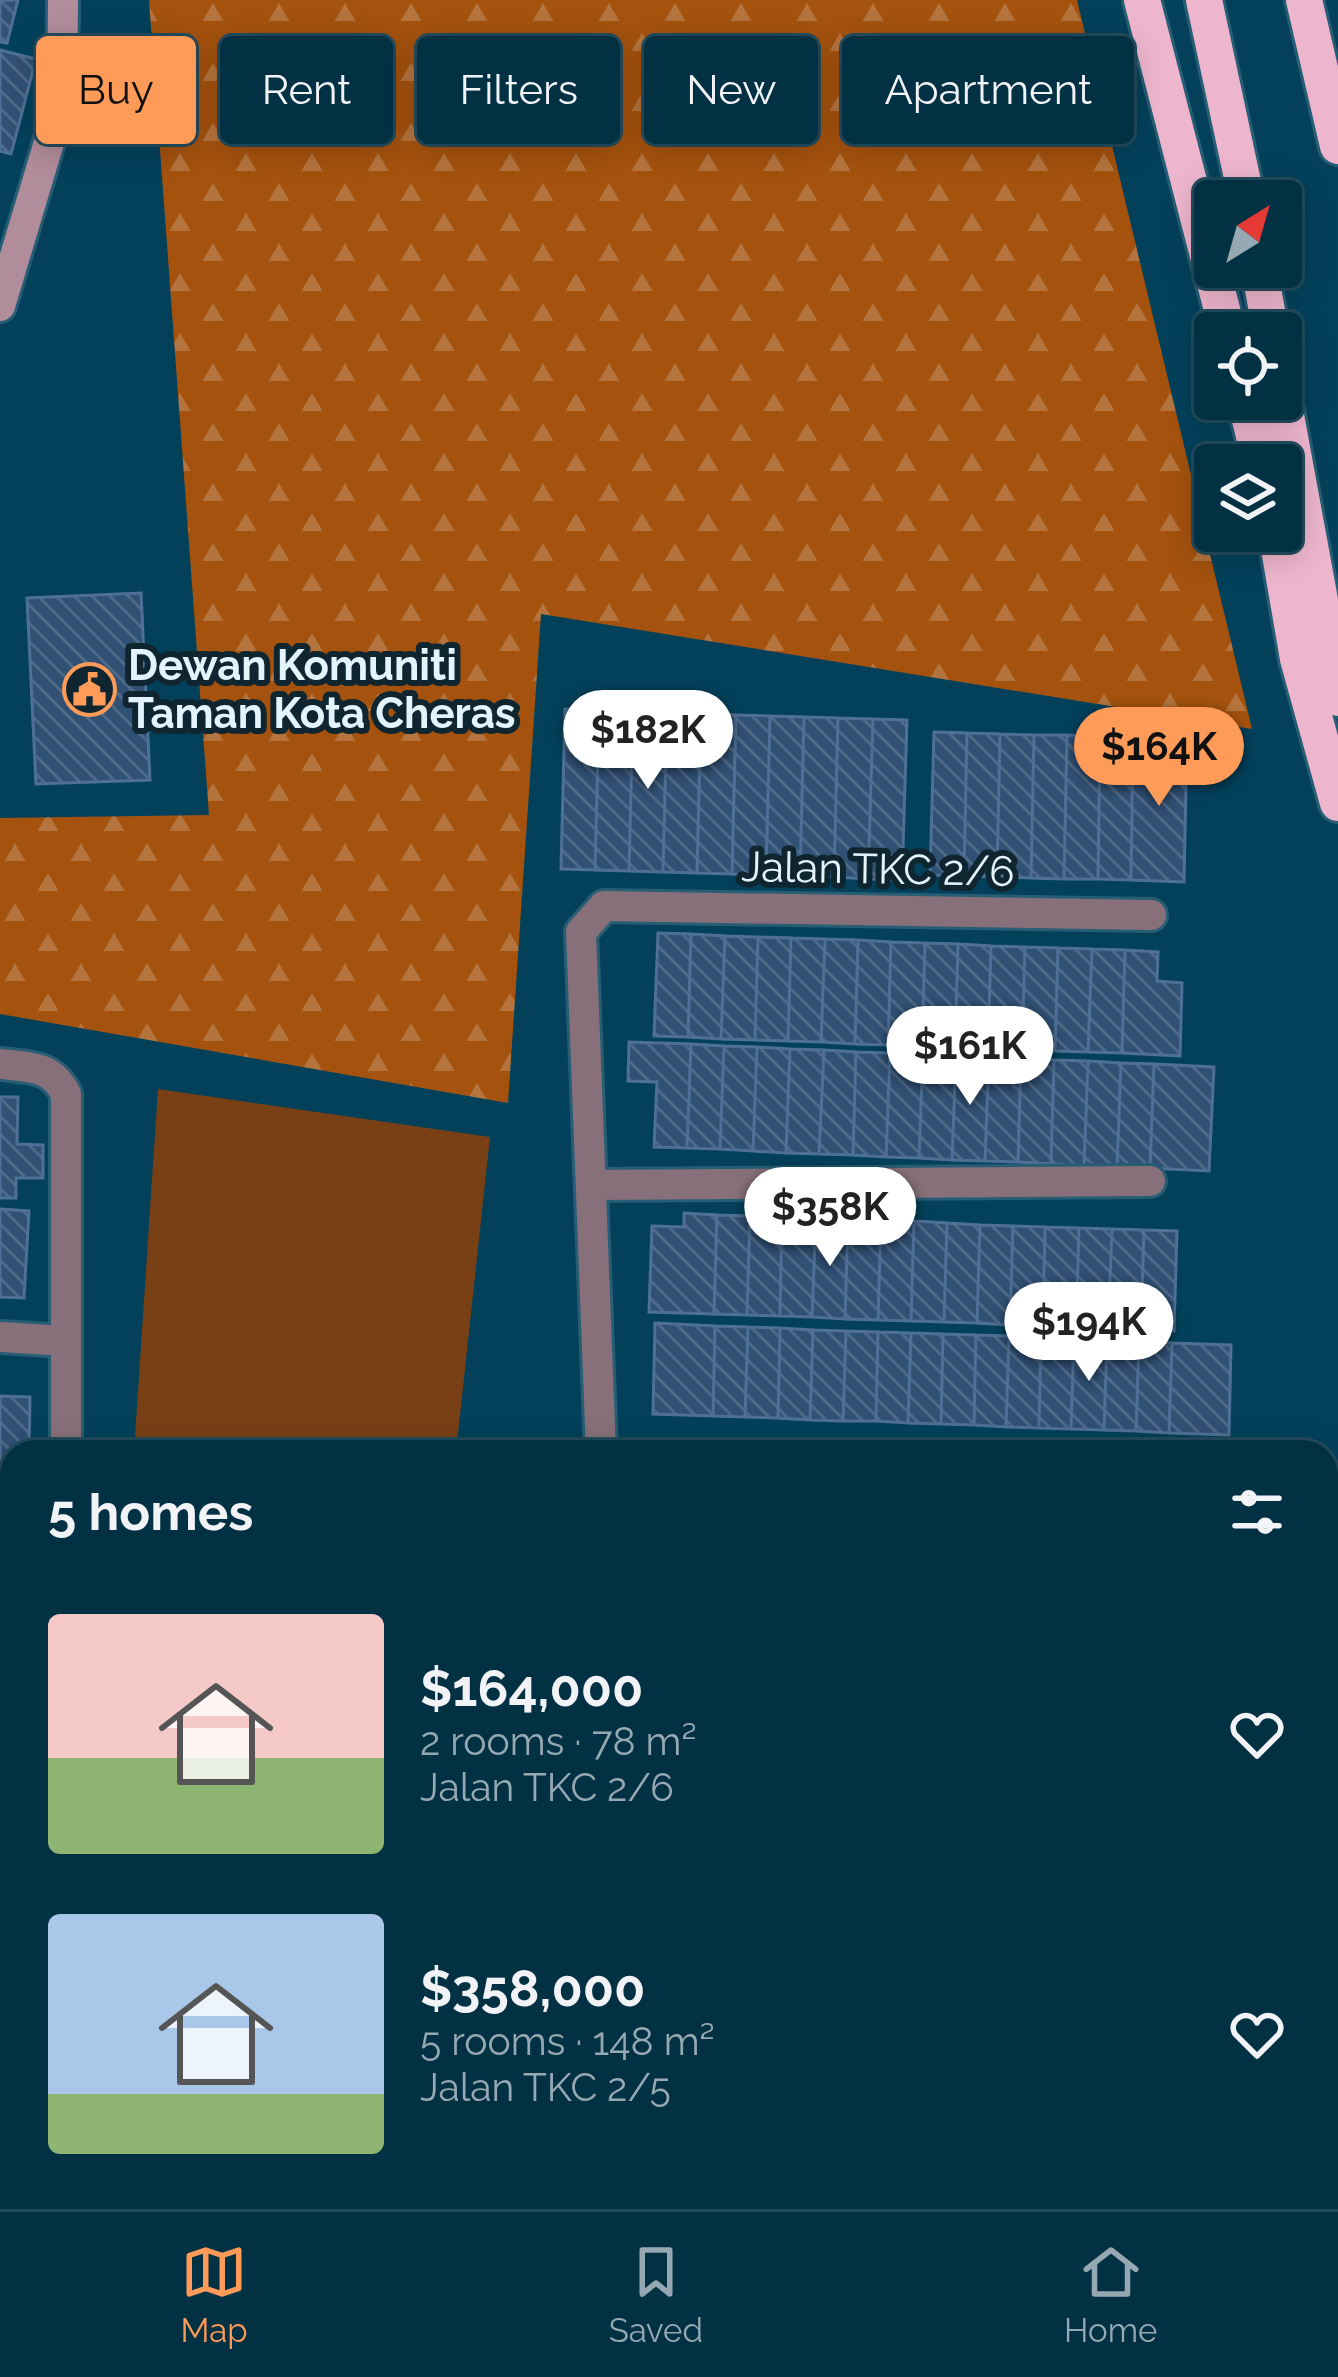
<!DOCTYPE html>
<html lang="en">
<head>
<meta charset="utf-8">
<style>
  :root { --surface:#023144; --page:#0c394b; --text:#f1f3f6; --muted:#96a9b2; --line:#234c5d; --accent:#fe9b59 }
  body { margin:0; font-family:Raleway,sans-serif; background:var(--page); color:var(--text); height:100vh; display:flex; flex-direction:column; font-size:45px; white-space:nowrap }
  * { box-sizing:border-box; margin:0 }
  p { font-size:39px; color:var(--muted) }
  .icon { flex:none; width:66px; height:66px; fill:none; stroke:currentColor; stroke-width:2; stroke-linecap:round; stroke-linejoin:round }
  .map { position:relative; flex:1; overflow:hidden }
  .panel { position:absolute; left:0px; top:1440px; width:1338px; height:771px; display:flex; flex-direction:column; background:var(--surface); border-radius:36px 36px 0 0; box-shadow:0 6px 30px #0003,0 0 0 3px var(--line) }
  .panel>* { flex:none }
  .banner { position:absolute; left:36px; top:36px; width:1266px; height:108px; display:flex; gap:24px }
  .needle { width:78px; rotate:37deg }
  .buttons { position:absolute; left:1194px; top:180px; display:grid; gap:24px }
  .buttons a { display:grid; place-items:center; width:108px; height:108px; border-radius:12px; background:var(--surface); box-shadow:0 6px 30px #0003,0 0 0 3px var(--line); font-size:60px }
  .price { position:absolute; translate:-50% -102px; padding:0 27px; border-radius:42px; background:#fff; color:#222; font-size:39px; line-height:78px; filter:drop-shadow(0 3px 6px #0008) }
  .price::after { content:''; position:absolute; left:50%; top:72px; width:36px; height:27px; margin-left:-18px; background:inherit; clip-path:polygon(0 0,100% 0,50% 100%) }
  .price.on { background:var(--accent); color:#111 }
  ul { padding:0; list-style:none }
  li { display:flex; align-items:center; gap:36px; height:300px; padding:0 48px }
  li span { display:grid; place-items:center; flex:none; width:336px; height:240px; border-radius:12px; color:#555 }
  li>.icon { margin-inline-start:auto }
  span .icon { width:144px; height:144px; fill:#fffc; stroke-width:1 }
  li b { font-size:51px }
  h2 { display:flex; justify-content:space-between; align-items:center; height:144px; padding:0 48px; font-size:51px }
  .chip { padding:0 42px; border-radius:12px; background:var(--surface); box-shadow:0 6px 30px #0003,0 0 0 3px var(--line); font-size:42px; line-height:108px }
  .chip.on { background:var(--accent); color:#111 }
  .menu { display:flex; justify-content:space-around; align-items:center; height:168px; border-top:3px solid var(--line); background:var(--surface); font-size:33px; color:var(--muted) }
  .menu a { display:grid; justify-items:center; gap:6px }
  .menu .on { color:var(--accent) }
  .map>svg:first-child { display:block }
  .forest { fill:url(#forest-firs) }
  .garden { fill:#794016 }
  .building { fill:url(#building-back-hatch); stroke:#4f7096; stroke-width:3 }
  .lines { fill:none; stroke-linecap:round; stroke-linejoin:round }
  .lane-casing { stroke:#275e75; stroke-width:27 }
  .street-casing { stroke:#275e75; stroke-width:36 }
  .secondary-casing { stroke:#275e75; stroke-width:36 }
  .highway-casing { stroke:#275e75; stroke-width:42 }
  .lane { stroke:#877079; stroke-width:21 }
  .street { stroke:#877079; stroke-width:30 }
  .secondary { stroke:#b18c9b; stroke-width:30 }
  .highway { stroke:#eeb6cd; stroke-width:36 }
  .labels { text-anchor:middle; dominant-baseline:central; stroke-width:12; stroke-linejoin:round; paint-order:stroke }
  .poi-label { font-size:42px; font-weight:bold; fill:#e3f4fd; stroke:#0f2631; text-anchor:start }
  .street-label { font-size:42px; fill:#e3f4fd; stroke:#0f2631 }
</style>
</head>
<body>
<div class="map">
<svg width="1338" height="2209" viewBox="0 0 1338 2209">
  <defs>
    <pattern id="forest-firs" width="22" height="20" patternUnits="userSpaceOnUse" patternTransform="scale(3)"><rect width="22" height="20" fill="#a4520e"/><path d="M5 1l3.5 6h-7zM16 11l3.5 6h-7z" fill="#b5743e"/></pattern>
    <pattern id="building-back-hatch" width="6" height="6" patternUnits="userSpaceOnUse" patternTransform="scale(3)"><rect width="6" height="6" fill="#305074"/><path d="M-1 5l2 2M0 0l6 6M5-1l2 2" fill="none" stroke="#4e6a89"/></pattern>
  </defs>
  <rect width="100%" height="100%" fill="#03415b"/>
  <path class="forest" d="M149,0H1077L1252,729L541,614L508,1103L0,1014V818L209,815Z"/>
  <path class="garden" d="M158,1089L490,1137L456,1452H134Z"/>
  <path class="building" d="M0,0H18L7,43L0,42Z
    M0,50L36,59L11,154L0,151Z
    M141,593L150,780L36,784L27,598Z
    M565,709L599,710L595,870L561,869Z
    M599,710L633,711L629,871L595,870Z
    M633,711L667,712L663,872L629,871Z
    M667,712L701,713L697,873L663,872Z
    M701,713L736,715L732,874L697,873Z
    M736,715L770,716L766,875L732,874Z
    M770,716L804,717L800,877L766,875Z
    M804,717L838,718L834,877H800Z
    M838,718L873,719L868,879L834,877Z
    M873,719L907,720L902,880L868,879Z
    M934,732L967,733L964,876L930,875Z
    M967,733L1000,734L997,877L964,876Z
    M1000,734L1034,735L1031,878L997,877Z
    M1034,735H1067L1064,879L1031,878Z
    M1067,735L1100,736L1098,879H1064Z
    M1100,736L1133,737L1131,880L1098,879Z
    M1133,737L1187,738L1184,882L1131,880Z
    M658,933L691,934L688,1037L654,1036Z
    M691,934L725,936L721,1039L688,1037Z
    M725,936L758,937L755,1040L721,1039Z
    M758,937L791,938L788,1041L755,1040Z
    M791,938L825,939L821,1042L788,1041Z
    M825,939L858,940L855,1044L821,1042Z
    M858,940L891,942L888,1045L855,1044Z
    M891,942L925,943L922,1046L888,1045Z
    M925,943L958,944L955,1047L922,1046Z
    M958,944L991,946L988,1048L955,1047Z
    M991,946L1025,947L1022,1050L988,1048Z
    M1025,947L1058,948L1055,1051L1022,1050Z
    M1058,948L1092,949L1088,1052L1055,1051Z
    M1092,949L1125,950L1122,1053L1088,1052Z
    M1125,950L1158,952L1157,981L1182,983L1180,1056L1122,1053Z
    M629,1042L691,1044L687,1148L654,1147L657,1082L628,1081Z
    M691,1044L724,1046L720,1149L687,1148Z
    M724,1046L757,1047L753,1151L720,1149Z
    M757,1047L790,1049L786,1153L753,1151Z
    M790,1049L824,1050L819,1154L786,1153Z
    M824,1050L856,1052L853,1155L819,1154Z
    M856,1052L890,1053L886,1157L853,1155Z
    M890,1053L923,1054L919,1158L886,1157Z
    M923,1054L956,1056L952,1160L919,1158Z
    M956,1056L989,1057L985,1161L952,1160Z
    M989,1057L1021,1058L1018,1162L985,1161Z
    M1021,1058L1054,1060L1051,1164L1018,1162Z
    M1054,1060L1088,1061L1084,1166L1051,1164Z
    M1088,1061L1121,1063L1117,1167L1084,1166Z
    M1121,1063L1154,1064L1150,1168L1117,1167Z
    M1154,1064L1214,1067L1209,1171L1150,1168Z
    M0,1097H18L17,1144L43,1145V1178H16V1198H0Z
    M0,1209L29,1211L24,1298L0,1297Z
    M684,1213L717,1215L714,1314L649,1312L652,1226L684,1227Z
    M717,1215L750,1216L747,1315L714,1314Z
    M750,1216L782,1217L780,1316L747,1315Z
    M782,1217L816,1218L812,1317L780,1316Z
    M816,1218L848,1219L845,1319L812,1317Z
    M848,1219L881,1221L878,1320L845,1319Z
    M881,1221H914L911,1321L878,1320Z
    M914,1221L947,1223L944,1322L911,1321Z
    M947,1223L980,1225L977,1323L944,1322Z
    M980,1225L1013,1226L1010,1325L977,1323Z
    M1013,1226L1045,1227L1043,1326L1010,1325Z
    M1045,1227L1079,1228L1076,1327L1043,1326Z
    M1079,1228L1112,1229L1108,1329L1076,1327Z
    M1112,1229L1144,1230L1141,1330L1108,1329Z
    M1144,1230L1177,1231L1174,1331L1141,1330Z
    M655,1323L715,1326L713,1416L653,1414Z
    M715,1326L748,1327L745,1417L713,1416Z
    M748,1327L780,1328L778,1418L745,1417Z
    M780,1328L813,1330L810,1420L778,1418Z
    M813,1330L846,1331L843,1421L810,1420Z
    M846,1331L878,1332L876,1421H843Z
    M878,1332L911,1333L908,1423L876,1421Z
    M911,1333L943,1334L941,1424L908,1423Z
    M943,1334L976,1335L974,1425L941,1424Z
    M976,1335L1009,1336L1006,1427L974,1425Z
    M1009,1336L1041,1338L1039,1428L1006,1427Z
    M1041,1338L1074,1339L1071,1429L1039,1428Z
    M1074,1339L1107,1340L1104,1430L1071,1429Z
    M1107,1340L1139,1342L1136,1431L1104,1430Z
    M1139,1342L1172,1343L1169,1433L1136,1431Z
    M1172,1343L1231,1345L1229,1435L1169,1433Z
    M0,1396L30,1397L29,1452H12V1472L0,1471Z
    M0,1493L12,1494L8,1593L0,1592Z
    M1,1728H12V1842L0,1841Z
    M0,1844H12V1930L0,1929Z
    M0,2023L12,2024V2119L0,2118Z
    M0,2129L12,2130L9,2209H0Z
    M12,2133V2199H41V2209H9Z
    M41,2199H73V2209H41Z
    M73,2199H106L105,2209H73Z
    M106,2199H138L137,2209H105Z
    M138,2199H170V2209H137Z
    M201,2199H234V2209H201Z
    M234,2199H267V2209H234Z
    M267,2199H300L299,2209H267Z
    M300,2199H333L332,2209H299Z
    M333,2199H366L365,2209H332Z
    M366,2199H399L398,2209H365Z
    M399,2199H432L431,2209H398Z
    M432,2199H464V2209H431Z
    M464,2199H497V2209H464Z
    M497,2199H530V2209H497Z
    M530,2199H563V2209H530Z
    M563,2199H596L595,2209H563Z
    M596,2199H629L628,2209H595Z
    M658,2199H691L690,2209H657Z
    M691,2199H724L723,2209H690Z
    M724,2199H757L756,2209H723Z
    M757,2199H790L789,2209H756Z
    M790,2199H823L822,2209H789Z
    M823,2199H856V2209H822Z
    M856,2199H889L888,2209H856Z
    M889,2199H956V2209H888Z"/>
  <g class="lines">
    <defs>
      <path id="lane" d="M182,2209L183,2199
        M633,2209V2199"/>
      <path id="street" d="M0,1064C29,1067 51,1065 66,1094V1452
        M591,1185L1150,1181
        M0,1337L66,1341
        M601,1452L581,932L604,906L1151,915
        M0,1684L12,1687
        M0,1977L12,1980
        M988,2209V2199"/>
      <path id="secondary" d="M0,306L62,99L63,0"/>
      <path id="highway" d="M1142,0L1228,333
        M1204,0L1247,201
        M1304,0L1338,146
        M1259,267L1271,333
        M1281,388L1338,698
        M1245,399L1261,465
        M1276,531L1298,659L1338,803"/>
    </defs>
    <use href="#lane" class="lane-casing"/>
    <use href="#street" class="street-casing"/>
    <use href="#secondary" class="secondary-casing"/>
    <use href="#highway" class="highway-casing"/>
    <use href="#lane" class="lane"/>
    <use href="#street" class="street"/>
    <use href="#secondary" class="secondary"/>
    <use href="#highway" class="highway"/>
  </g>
  <defs>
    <symbol id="civic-ring" viewBox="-11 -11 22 22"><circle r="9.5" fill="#0f2631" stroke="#fe9b59" stroke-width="1.5"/><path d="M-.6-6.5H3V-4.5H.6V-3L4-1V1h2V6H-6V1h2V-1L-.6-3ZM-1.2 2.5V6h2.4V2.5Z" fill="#fe9b59"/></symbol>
  </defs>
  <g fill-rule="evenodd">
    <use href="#civic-ring" x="60" y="660" width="59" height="59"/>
  </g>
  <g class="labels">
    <g class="poi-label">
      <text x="128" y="665">Dewan Komuniti<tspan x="128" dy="48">Taman Kota Cheras</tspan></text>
    </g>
    <g class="street-label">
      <text transform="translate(878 869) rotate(1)">Jalan TKC 2/6</text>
    </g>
  </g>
</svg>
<div class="buttons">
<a><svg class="needle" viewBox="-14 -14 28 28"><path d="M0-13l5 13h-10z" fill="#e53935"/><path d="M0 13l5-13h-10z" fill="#96a9b2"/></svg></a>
<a><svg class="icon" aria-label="locate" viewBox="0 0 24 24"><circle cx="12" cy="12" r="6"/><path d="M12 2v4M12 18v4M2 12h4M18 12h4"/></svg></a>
<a><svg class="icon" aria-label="layers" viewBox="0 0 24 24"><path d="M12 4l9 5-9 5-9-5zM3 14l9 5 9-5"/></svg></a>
</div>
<b class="price" style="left:648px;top:792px">$182K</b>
<b class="price on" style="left:1159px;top:809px">$164K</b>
<b class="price" style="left:970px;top:1108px">$161K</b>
<b class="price" style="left:830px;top:1269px">$358K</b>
<b class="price" style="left:1089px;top:1384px">$194K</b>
<div class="banner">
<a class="chip on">Buy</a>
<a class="chip">Rent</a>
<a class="chip">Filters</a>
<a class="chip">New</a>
<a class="chip">Apartment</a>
</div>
<section class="panel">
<h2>5 homes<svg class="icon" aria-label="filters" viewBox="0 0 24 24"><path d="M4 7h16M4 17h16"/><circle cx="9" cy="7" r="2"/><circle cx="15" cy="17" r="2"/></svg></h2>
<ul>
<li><span style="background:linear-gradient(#f6c9c9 60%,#8fb573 0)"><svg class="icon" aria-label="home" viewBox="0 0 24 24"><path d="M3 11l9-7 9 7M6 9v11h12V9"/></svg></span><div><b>$164,000</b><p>2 rooms · 78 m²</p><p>Jalan TKC 2/6</p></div><svg class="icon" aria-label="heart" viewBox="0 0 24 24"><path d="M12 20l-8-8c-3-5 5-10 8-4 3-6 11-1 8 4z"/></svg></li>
<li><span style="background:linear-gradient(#a9c7e8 75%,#8fb573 0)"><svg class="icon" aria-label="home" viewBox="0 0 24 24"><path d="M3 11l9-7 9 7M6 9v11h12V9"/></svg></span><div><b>$358,000</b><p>5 rooms · 148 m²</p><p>Jalan TKC 2/5</p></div><svg class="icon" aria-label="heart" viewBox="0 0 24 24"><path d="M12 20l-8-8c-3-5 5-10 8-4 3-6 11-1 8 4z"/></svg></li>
</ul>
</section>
</div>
<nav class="menu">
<a class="on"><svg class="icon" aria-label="map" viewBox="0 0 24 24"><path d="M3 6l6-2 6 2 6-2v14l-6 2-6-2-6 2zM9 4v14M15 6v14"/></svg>Map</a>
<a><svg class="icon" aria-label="saved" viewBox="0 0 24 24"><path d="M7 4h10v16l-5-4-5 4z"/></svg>Saved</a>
<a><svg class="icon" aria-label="home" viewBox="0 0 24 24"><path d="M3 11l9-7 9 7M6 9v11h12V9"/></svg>Home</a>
</nav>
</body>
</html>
